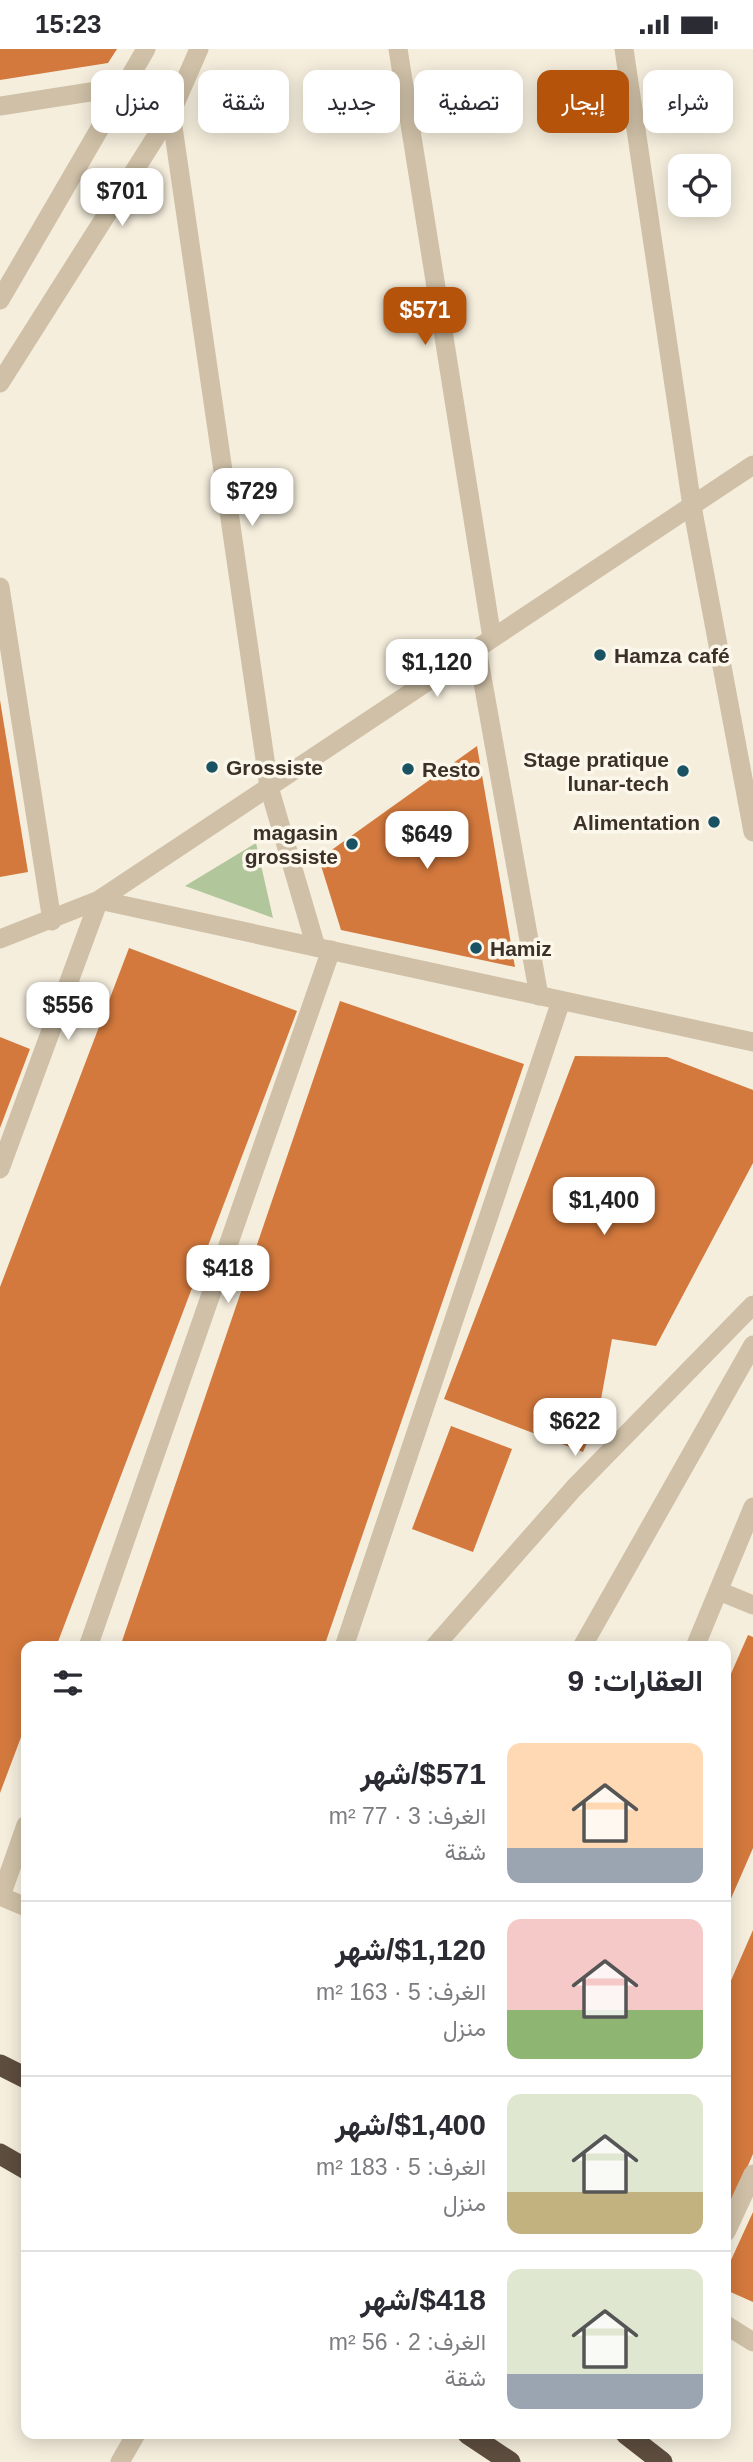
<!DOCTYPE html>
<html lang="ar">
<head>
<meta charset="utf-8">
<style>
  :root { --surface:#fff; --page:#f2f2f3; --text:#2b2b33; --muted:#7c7c81; --line:#e1e1e2; --accent:#b45309 }
  body { margin:0; font-family:Helvetica,Vazirmatn,sans-serif; background:var(--page); color:var(--text); direction:rtl; height:100vh; display:flex; flex-direction:column; font-size:26px; white-space:nowrap }
  * { box-sizing:border-box; margin:0 }
  p { font-size:23px; color:var(--muted) }
  .icon { flex:none; width:38px; height:38px; fill:none; stroke:currentColor; stroke-width:2; stroke-linecap:round; stroke-linejoin:round }
  .map { position:relative; flex:1; overflow:hidden; direction:ltr }
  .sheet { position:absolute; left:21px; top:1592px; width:710px; height:798px; display:flex; flex-direction:column; background:var(--surface); border-radius:14px; box-shadow:0 4px 18px #0003; direction:rtl }
  .sheet>* { flex:none }
  .hud { position:absolute; left:21px; top:21px; width:712px; height:63px; direction:rtl; display:flex; gap:14px }
  .tools { position:absolute; left:668px; top:105px; display:grid; gap:14px }
  .tools a { display:grid; place-items:center; width:63px; height:63px; border-radius:14px; background:var(--surface); box-shadow:0 4px 18px #0003; font-size:35px }
  .price { position:absolute; translate:-50% -60px; padding:0 16px; border-radius:14px; background:#fff; color:#222; font-size:23px; line-height:46px; filter:drop-shadow(0 2px 4px #0008) }
  .price::after { content:''; position:absolute; left:50%; top:42px; width:21px; height:16px; margin-left:-10px; background:inherit; clip-path:polygon(0 0,100% 0,50% 100%) }
  .price.current { background:var(--accent); color:#fff }
  ul { padding:0; list-style:none }
  li { display:flex; align-items:center; gap:21px; height:175px; padding:0 28px }
  li+li { border-top:2px solid var(--line) }
  li span { display:grid; place-items:center; flex:none; width:196px; height:140px; border-radius:14px; color:#555 }
  li>.icon { margin-inline-start:auto }
  span .icon { width:84px; height:84px; fill:#fffc; stroke-width:1 }
  li b { font-size:30px }
  h2 { display:flex; justify-content:space-between; align-items:center; height:84px; padding:0 28px; font-size:30px }
  .chip { padding:0 24px; border-radius:14px; background:var(--surface); box-shadow:0 4px 18px #0003; font-size:24px; line-height:63px }
  .chip.current { background:var(--accent); color:#fff }
  .status { display:flex; justify-content:space-between; align-items:center; height:49px; padding:0 35px; background:var(--surface); direction:ltr }
  .status svg { height:19px; fill:currentColor }
  .map>svg:first-child { display:block }
  .green { fill:#b1c69b }
  .building { fill:#d3793d }
  .lines { fill:none; stroke-linecap:round; stroke-linejoin:round }
  .minor { stroke:#cfc0a7; stroke-width:19 }
  .tertiary { stroke:#cfc0a7; stroke-width:19 }
  .motorway { stroke:#5d4d3f; stroke-width:21 }
  .poi-dot { fill:#195262; stroke:#fcf7eb; stroke-width:2.5 }
  .labels { text-anchor:middle; dominant-baseline:central; stroke-width:7; stroke-linejoin:round; paint-order:stroke }
  .poi-label { font-size:21px; font-weight:bold; fill:#3b3129; stroke:#fcf7eb; text-anchor:start }
</style>
</head>
<body>
<div class="status"><b>15:23</b><svg viewBox="0 0 49 12"><path d="M0 12V9h3v3zM5 12V6h3v6zM10 12V3h3v9zM15 12V0h3v12zM26 1h20v11H26zM47 4h2v5h-2z"/></svg></div>
<div class="map">
<svg width="753" height="2413" viewBox="0 0 753 2413">
  <rect width="100%" height="100%" fill="#f5eedd"/>
  <path class="green" d="M256,794L273,869L185,837Z"/>
  <path class="building" d="M0,0H117L108,14L0,31Z
    M0,651L28,823L0,828Z
    M477,697L515,918L341,881L319,810Z
    M129,899L297,962L56,1598H26V1675L0,1744V1238Z
    M340,952L524,1015L324,1598H120Z
    M0,988L30,1000L0,1079Z
    M575,1007L667,1008L753,1041V1114L656,1297L612,1290L597,1372L583,1403L444,1350Z
    M451,1377L512,1400L473,1503L412,1480Z
    M748,1586L753,1588V1799L726,1861V1636Z
    M753,1881V2105L726,2167V1943Z
    M753,2163V2253L726,2241V2222Z"/>
  <g class="lines">
    <path class="minor" d="M398,0L492,589
      M624,0L692,457L753,783
      M0,57L122,38L171,64L269,738L316,898
      M0,538L52,872
      M477,600L539,947
      M0,1120L99,851
      M719,1542L753,1556
      M88,1598L331,901
      M344,1598L561,952
      M434,1598L574,1439L753,1256
      M695,1598L753,1458
      M0,1847L26,1858
      M1,1847L26,1776
      M726,2183L753,2125
      M726,2276L753,2293"/>
    <path class="tertiary" d="M0,251L146,0
      M0,334L171,64L199,0
      M99,851L753,993
      M0,890L99,851L753,416
      M582,1598L753,1296
      M120,2413L136,2385"/>
    <path class="motorway" d="M0,2016L26,2029
      M0,2105L26,2120
      M468,2385L510,2413
      M626,2385L662,2413"/>
  </g>
  <g class="poi-dot">
    <circle cx="600" cy="606" r="7"/>
    <circle cx="212" cy="718" r="7"/>
    <circle cx="408" cy="720" r="7"/>
    <circle cx="683" cy="722" r="7"/>
    <circle cx="714" cy="773" r="7"/>
    <circle cx="352" cy="795" r="7"/>
    <circle cx="476" cy="899" r="7"/>
  </g>
  <g class="labels">
    <g class="poi-label">
      <text x="614" y="606">Hamza café</text>
      <text x="669" y="710" text-anchor="end">Stage pratique<tspan x="669" dy="24">lunar-tech</tspan></text>
      <text x="226" y="718">Grossiste</text>
      <text x="422" y="720">Resto</text>
      <text x="700" y="773" text-anchor="end">Alimentation</text>
      <text x="338" y="783" text-anchor="end">magasin<tspan x="338" dy="24">grossiste</tspan></text>
      <text x="490" y="899">Hamiz</text>
    </g>
  </g>
</svg>
<div class="tools">
<a><svg class="icon" aria-label="locate" viewBox="0 0 24 24"><circle cx="12" cy="12" r="6"/><path d="M12 2v4M12 18v4M2 12h4M18 12h4"/></svg></a>
</div>
<b class="price" style="left:122px;top:179px">$701</b>
<b class="price current" style="left:425px;top:298px">$571</b>
<b class="price" style="left:252px;top:479px">$729</b>
<b class="price" style="left:437px;top:650px">$1,120</b>
<b class="price" style="left:427px;top:822px">$649</b>
<b class="price" style="left:68px;top:993px">$556</b>
<b class="price" style="left:604px;top:1188px">$1,400</b>
<b class="price" style="left:228px;top:1256px">$418</b>
<b class="price" style="left:575px;top:1409px">$622</b>
<div class="hud">
<a class="chip">شراء</a>
<a class="chip current">إيجار</a>
<a class="chip">تصفية</a>
<a class="chip">جديد</a>
<a class="chip">شقة</a>
<a class="chip">منزل</a>
</div>
<section class="sheet">
<h2>العقارات: 9<svg class="icon" aria-label="filters" viewBox="0 0 24 24"><path d="M4 7h16M4 17h16"/><circle cx="9" cy="7" r="2"/><circle cx="15" cy="17" r="2"/></svg></h2>
<ul>
<li><span style="background:linear-gradient(#ffd9b3 75%,#9aa5b1 0)"><svg class="icon" aria-label="home" viewBox="0 0 24 24"><path d="M3 11l9-7 9 7M6 9v11h12V9"/></svg></span><div><b>$571/شهر</b><p>الغرف: 3 · 77 m²</p><p>شقة</p></div></li>
<li><span style="background:linear-gradient(#f6c9c9 65%,#8fb573 0)"><svg class="icon" aria-label="home" viewBox="0 0 24 24"><path d="M3 11l9-7 9 7M6 9v11h12V9"/></svg></span><div><b>$1,120/شهر</b><p>الغرف: 5 · 163 m²</p><p>منزل</p></div></li>
<li><span style="background:linear-gradient(#dfe7d0 70%,#c2b280 0)"><svg class="icon" aria-label="home" viewBox="0 0 24 24"><path d="M3 11l9-7 9 7M6 9v11h12V9"/></svg></span><div><b>$1,400/شهر</b><p>الغرف: 5 · 183 m²</p><p>منزل</p></div></li>
<li><span style="background:linear-gradient(#dfe7d0 75%,#9aa5b1 0)"><svg class="icon" aria-label="home" viewBox="0 0 24 24"><path d="M3 11l9-7 9 7M6 9v11h12V9"/></svg></span><div><b>$418/شهر</b><p>الغرف: 2 · 56 m²</p><p>شقة</p></div></li>
</ul>
</section>
</div>
</body>
</html>
